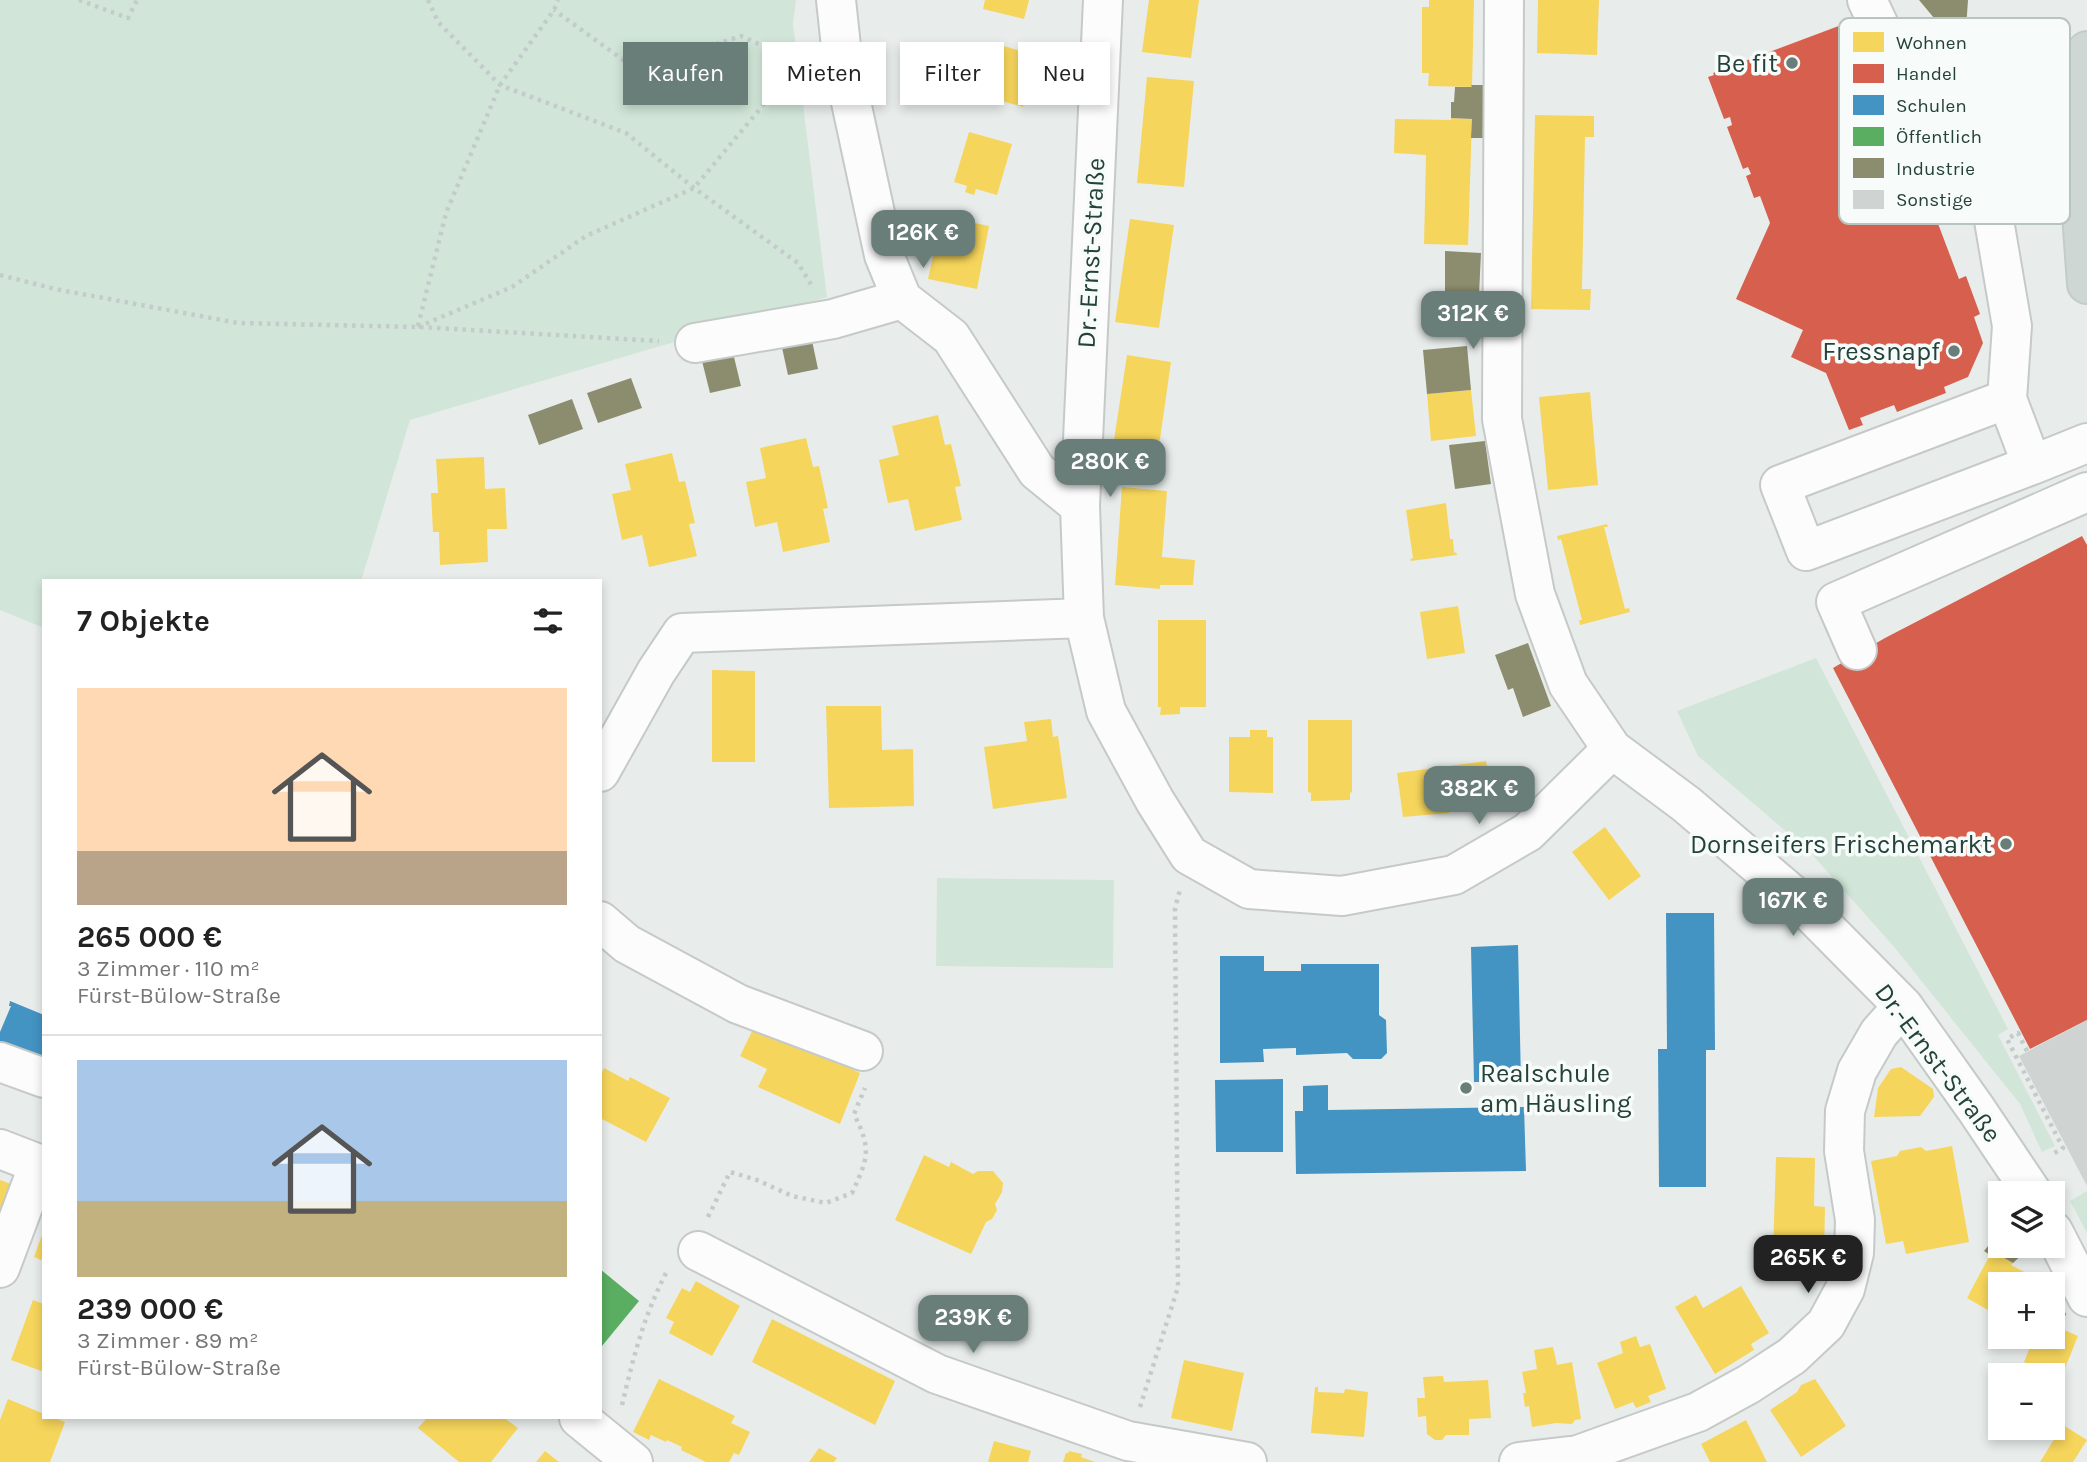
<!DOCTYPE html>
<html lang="de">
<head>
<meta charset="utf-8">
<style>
  :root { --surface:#fff; --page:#f6f6f6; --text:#222; --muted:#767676; --line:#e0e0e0; --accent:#697e78 }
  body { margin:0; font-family:Karla,sans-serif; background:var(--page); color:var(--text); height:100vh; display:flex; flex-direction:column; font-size:26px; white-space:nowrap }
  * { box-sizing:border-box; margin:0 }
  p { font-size:23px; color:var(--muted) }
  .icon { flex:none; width:38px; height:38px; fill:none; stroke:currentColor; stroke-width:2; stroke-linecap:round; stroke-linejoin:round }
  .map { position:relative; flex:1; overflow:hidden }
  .sheet { position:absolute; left:42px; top:579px; width:560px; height:840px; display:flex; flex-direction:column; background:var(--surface); border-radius:0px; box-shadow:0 4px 10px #0003 }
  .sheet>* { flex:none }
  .banner { position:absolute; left:623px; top:42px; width:665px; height:63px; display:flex; gap:14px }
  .tools { position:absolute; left:1988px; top:1181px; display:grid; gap:14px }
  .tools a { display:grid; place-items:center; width:77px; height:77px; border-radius:0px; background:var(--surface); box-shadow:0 4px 10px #0003; font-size:35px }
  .price { position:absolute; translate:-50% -60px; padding:0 16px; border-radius:14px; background:var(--accent); color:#fff; font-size:23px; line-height:46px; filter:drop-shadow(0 2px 4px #0008) }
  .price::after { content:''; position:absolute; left:50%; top:42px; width:21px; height:16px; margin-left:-10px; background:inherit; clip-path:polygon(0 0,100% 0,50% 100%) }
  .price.active { background:#222; color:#fff }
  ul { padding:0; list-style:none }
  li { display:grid; align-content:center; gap:14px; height:371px; padding:0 35px }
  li+li { border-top:2px solid var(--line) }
  li span { display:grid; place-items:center; height:217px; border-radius:0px; color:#555 }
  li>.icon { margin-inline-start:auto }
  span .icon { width:126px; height:126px; fill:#fffc; stroke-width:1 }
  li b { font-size:30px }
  h2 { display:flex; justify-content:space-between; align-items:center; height:84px; padding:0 35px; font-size:30px }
  .pill { padding:0 24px; border-radius:0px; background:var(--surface); box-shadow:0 4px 10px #0003; font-size:24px; line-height:63px }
  .pill.active { background:var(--accent); color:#fff }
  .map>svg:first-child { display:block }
  .green { fill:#d1e6d8 }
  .homes { fill:#f6d55c }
  .shops { fill:#d6604d }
  .schools { fill:#4393c3 }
  .public { fill:#5aae61 }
  .industry { fill:#8c8c6e }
  .building { fill:#cfd4d2 }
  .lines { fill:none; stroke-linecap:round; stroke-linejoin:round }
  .minor-casing { stroke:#c5cac8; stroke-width:42 }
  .major-casing { stroke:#c3ccc9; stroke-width:42 }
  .path { stroke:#c3ccca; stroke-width:4.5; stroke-dasharray:3.5 5; stroke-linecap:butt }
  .minor { stroke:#fcfcfc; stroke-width:38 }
  .major { stroke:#cfd7d5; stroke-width:38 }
  .poi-dot { fill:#697e78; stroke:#f7fbf9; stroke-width:2.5 }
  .labels { text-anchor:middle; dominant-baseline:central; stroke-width:7; stroke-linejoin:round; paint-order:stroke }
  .poi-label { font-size:26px; fill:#24423a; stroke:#f7fbf9; text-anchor:end }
  .street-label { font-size:26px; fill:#24423a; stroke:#f7fbf9 }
  .key { fill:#f7fbf9; stroke:#b8c4c0; stroke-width:2 }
  .key-label { font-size:19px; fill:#24423a }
</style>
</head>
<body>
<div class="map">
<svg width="2087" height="1462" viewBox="0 0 2087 1462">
  <rect width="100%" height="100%" fill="#e8edeb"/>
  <path class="green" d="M0,0H796L793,24L827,297L410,420L361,581H44V628L0,610Z
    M1816,658L2008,1029L1998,1035L2055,1146L2042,1152L2020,1104L1895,948L1810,852L1698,756L1677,711Z
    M937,878L1114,880L1113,968L936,966Z
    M2087,1191V1233L2070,1201Z"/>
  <path class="homes" d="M985,0H1029L1024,19L983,9Z
    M1149,0H1199L1191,58L1142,52Z
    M1429,0H1474L1472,87L1428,86L1429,73H1422V7H1429Z
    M1538,0H1599L1597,55L1537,53Z
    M994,43L1037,56L1023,107L980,95Z
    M1147,77L1194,81L1184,187L1137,183Z
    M1535,115L1594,116V137H1585L1582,289H1591L1590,310L1531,309Z
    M1451,118L1472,119L1468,245L1424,244L1426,155L1394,153L1395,119L1451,120Z
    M969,132L1012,144L997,195L976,189L974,195L965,192L967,186L954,182Z
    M942,216L989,226L977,289L928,279Z
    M1130,219L1174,225L1159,328L1115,322Z
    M1127,355L1171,362L1157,460L1112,453Z
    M1471,390L1476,436L1431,441L1427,394Z
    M1590,392L1598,485L1548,490L1539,397Z
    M938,415L945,445L951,444L961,486L955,487L962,520L915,531L908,499L888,503L879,460L899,455L892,426Z
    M806,438L813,467L819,466L828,508L823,509L830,542L783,552L777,522L755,527L746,482L766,478L760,448Z
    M672,453L679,482L685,481L695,523L689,524L697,556L649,567L642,535L622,540L612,494L631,490L625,464Z
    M484,457L485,489L505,488L507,529H487L488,562L440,565L439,532H433L431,493H438L436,459Z
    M1122,487L1167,491L1162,557L1195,560L1193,585H1160V589L1115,585Z
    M1446,503L1450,539H1453L1454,553L1456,552L1457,555L1411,561L1410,559L1413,558L1406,510Z
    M1607,524L1608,527H1604L1625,609L1629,608L1630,612L1580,625L1579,620H1582L1561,539L1558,540L1557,536Z
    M1458,606L1465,653L1427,659L1420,612Z
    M1158,620H1206V707H1180V714L1160,715L1161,707H1158Z
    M712,670L755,671V762H712Z
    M826,706H881L882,750L913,749L914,806L829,808Z
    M1051,719L1053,737L1058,736L1067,798L993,809L984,747L1027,741L1024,722Z
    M1308,720H1352V792L1350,793V800L1311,801V793L1308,792Z
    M1250,730H1267V737H1273V793L1229,792V737H1250Z
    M1486,761L1490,788L1469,791L1471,808L1449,811V813L1403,817L1397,773Z
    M1605,827L1641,876L1609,900L1572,852Z
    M755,1025L833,1055L834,1061L860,1073L840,1124L758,1087L767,1069L740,1056Z
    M1901,1067L1933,1089L1934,1097L1920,1116L1874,1117L1878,1088L1891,1069Z
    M604,1068L628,1081L630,1077L670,1098L646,1142L600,1118V1076Z
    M1952,1146L1969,1242L1906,1254L1903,1241L1886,1244L1871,1161L1897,1156L1900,1151L1921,1147L1926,1151Z
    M924,1155L949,1167L951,1162L973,1174L978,1171H993L1003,1183L1002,1192L995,1204L997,1210L992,1219L986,1222L971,1254L895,1220Z
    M1776,1157L1815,1158L1814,1206L1825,1207L1824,1253H1773Z
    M0,1180L11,1184L0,1213Z
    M43,1232H44V1261L34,1257Z
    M1992,1251L2013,1263L2011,1265L2034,1277L2030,1284H2000V1317L1967,1298Z
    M696,1281L740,1306L712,1356L669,1333L674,1322L666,1318L682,1288L690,1292Z
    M1741,1286L1769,1333L1751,1344L1754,1350L1715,1374L1675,1307L1696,1295L1703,1308Z
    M33,1300L44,1304V1372L11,1360Z
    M772,1319L895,1381L875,1425L752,1362Z
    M2053,1325L2078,1336L2061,1378L2024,1362L2034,1337H2053Z
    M1636,1336L1640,1347L1650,1344L1666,1389L1648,1396L1651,1402L1636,1408L1633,1402L1615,1409L1597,1363L1623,1353L1620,1342Z
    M1553,1347L1557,1365L1572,1362L1581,1419L1575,1420L1572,1424L1556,1423L1532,1427L1529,1406L1525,1407L1523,1393H1526L1522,1372L1537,1369L1534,1350Z
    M1184,1360L1244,1373L1232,1431L1171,1418Z
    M1443,1376L1444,1382L1488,1380L1491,1418L1469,1419V1435H1446L1442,1440H1435L1427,1434L1426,1416L1418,1417L1417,1398H1425L1423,1377Z
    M659,1379L735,1416L731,1423L750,1432L739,1455L734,1453L729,1462H706L681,1450L682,1447L667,1440L666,1442L651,1435L649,1440L633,1432Z
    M1815,1379L1846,1426L1801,1457L1770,1410L1797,1392L1801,1385Z
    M1315,1387H1318V1392L1344,1393L1345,1389L1368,1392L1364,1437L1311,1433Z
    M8,1399L44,1414V1418H54L65,1422L50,1462H0V1420Z
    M427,1418H504L518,1428L491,1462H459L418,1428Z
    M1746,1420L1767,1462H1710L1701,1444Z
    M2063,1425L2087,1440L2073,1462H2040Z
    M994,1441L1031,1451L1028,1462H988Z
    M819,1448L837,1458L834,1462H809Z
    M545,1451L559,1462H536Z
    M1069,1451L1082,1454L1081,1457L1095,1462H1063L1066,1453H1068Z"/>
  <path class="shops" d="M1860,18L1959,279L1966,276L1980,314L1974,317L1983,343L1968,377L1944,387L1946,393L1897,412L1894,405L1860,418L1863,425L1849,430L1826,373L1791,357L1803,330L1736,299L1770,223L1760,196L1754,198L1746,176L1751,174L1748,167L1743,169L1727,127L1732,125L1730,117L1724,119L1708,77L1714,75L1713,73Z
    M2082,536L2087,545V1020L2030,1049L1833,668L1885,638Z"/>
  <path class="schools" d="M1666,913H1714L1715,1050H1706V1187H1659L1658,1049H1667Z
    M1518,945L1521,1082H1474L1471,947Z
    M1220,956H1264V971H1301V964H1379V1015L1386,1020L1387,1053L1381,1059H1353L1347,1053L1296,1055V1048L1263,1049L1264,1062L1220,1063Z
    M10,1001L44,1015V1061L0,1044V1032L11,1006H9Z
    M1283,1079V1152H1216L1215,1080Z
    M1328,1085V1110L1524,1107L1526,1171L1296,1174L1295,1111H1303V1086Z"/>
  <path class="public" d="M600,1269L639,1301L602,1346L600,1344Z"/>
  <path class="industry" d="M1919,0H1968L1966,29L1944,30Z
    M1471,85H1486V138H1471L1472,119L1451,118V102H1454L1455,87H1472Z
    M1445,251L1481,253L1479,295H1445Z
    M811,336L818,369L788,375L781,343Z
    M1467,346L1471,390L1427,394L1423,350Z
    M733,353L741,386L710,393L702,361Z
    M631,378L642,408L598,423L587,393Z
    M572,399L583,429L539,445L528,415Z
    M1485,441L1491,484L1455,489L1449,445Z
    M1528,643L1551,706L1523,717L1513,688L1508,690L1495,655Z
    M2000,1225V1246H2027L2028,1249L2013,1263L1992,1251L1990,1255L1984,1251L1997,1235L1994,1228Z
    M2053,1289L2066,1314L2060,1328L2053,1325Z"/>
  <path class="building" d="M2087,1020V1186L2019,1056Z"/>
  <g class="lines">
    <defs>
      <path id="minor" d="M836,0L843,65L884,255L902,299L951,337L1037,471L1080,506
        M1103,0L1080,506L1084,618L1106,711L1155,801L1189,855L1249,889L1342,896L1454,875L1528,832L1612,749
        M1504,0L1502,419L1535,594L1568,684L1612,749L1686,804L1794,896L1903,1006L1976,1109L2033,1194
        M1867,0L1897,64L1939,119L1990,197L2012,326L2007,399L2032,465L2087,443
        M695,343L833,319L902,299
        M2007,399L1780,485L1806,551L2032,465
        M1857,650L1836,602L2087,492
        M600,772L656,672L682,633L1084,618
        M600,921L627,944L738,1004L863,1051
        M0,1062L44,1078
        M0,1149L44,1166
        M2053,1231L2087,1297
        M698,1251L937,1374L1128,1441L1247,1462
        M0,1268L39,1164
        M579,1418L633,1462
        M1519,1462L1578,1455L1698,1412L1749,1384L1792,1356L1826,1324L1845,1289L1854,1253L1855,1220L1844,1151L1845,1111L1857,1071L1879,1033L1903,1006"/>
      <path id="major" d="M2087,51L2082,111L2080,186L2087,284"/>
    </defs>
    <use href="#minor" class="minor-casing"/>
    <use href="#major" class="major-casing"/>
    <path class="path" d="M79,0L128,18L137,0
      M428,0L438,22L500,85L626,133L694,188L798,263L812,286
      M0,275L55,289L238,323L418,327L659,341
      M418,326L446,213L500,85L554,10L558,0
      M418,327L512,287L586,236L694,188L799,62L741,36L637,70L554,10
      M2027,1051L2018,1033L2007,1039L2063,1148L2051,1155
      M708,1217L730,1172L757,1180L792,1196L826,1203L852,1193C868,1158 872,1150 854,1114L865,1088
      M622,1405C634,1355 643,1318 667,1271
      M1140,1407L1178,1287L1175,908L1180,890"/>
    <use href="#minor" class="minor"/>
    <use href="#major" class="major"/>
  </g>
  <g class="poi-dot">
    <circle cx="1792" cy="63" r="7"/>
    <circle cx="1954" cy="351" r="7"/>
    <circle cx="2006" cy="844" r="7"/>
    <circle cx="1466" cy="1088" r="7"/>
  </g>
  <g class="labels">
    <g class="poi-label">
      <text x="1778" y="63">Be fit</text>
      <text x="1940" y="351">Fressnapf</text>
      <text x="1992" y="844">Dornseifers Frischemarkt</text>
      <text x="1480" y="1073" text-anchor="start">Realschule<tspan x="1480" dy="30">am Häusling</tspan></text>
    </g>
    <g class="street-label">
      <text transform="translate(1091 253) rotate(-87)">Dr.-Ernst-Straße</text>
      <text transform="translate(1938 1063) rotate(53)">Dr.-Ernst-Straße</text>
    </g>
  </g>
  <rect x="1839" y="18" width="231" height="206" rx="10" class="key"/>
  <rect x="1853" y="32" width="31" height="20" fill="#f6d55c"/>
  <rect x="1853" y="64" width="31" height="19" fill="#d6604d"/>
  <rect x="1853" y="95" width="31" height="20" fill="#4393c3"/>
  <rect x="1853" y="127" width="31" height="19" fill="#5aae61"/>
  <rect x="1853" y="158" width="31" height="20" fill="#8c8c6e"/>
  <rect x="1853" y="190" width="31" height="19" fill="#cfd4d2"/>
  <g class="key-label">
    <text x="1896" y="49">Wohnen</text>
    <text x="1896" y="80">Handel</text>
    <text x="1896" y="112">Schulen</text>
    <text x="1896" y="143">Öffentlich</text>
    <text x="1896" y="175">Industrie</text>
    <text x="1896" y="206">Sonstige</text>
  </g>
</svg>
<div class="tools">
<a><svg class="icon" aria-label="layers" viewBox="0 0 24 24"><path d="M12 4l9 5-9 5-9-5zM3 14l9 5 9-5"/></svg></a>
<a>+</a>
<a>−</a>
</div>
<b class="price" style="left:923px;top:270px">126K €</b>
<b class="price" style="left:1473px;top:351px">312K €</b>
<b class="price" style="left:1110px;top:499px">280K €</b>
<b class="price" style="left:1479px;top:826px">382K €</b>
<b class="price" style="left:1793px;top:938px">167K €</b>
<b class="price active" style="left:1808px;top:1295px">265K €</b>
<b class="price" style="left:973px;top:1355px">239K €</b>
<div class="banner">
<a class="pill active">Kaufen</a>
<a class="pill">Mieten</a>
<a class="pill">Filter</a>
<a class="pill">Neu</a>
</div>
<section class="sheet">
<h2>7 Objekte<svg class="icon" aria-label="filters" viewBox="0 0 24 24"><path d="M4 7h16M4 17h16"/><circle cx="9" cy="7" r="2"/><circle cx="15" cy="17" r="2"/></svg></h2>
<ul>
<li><span style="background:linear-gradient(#ffd9b3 75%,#b9a48a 0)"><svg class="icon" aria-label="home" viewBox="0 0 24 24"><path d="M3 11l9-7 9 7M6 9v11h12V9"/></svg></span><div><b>265 000 €</b><p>3 Zimmer · 110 m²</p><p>Fürst-Bülow-Straße</p></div></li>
<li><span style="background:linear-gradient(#a9c7e8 65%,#c2b280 0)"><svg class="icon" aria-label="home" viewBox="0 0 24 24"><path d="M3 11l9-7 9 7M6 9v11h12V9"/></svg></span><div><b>239 000 €</b><p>3 Zimmer · 89 m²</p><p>Fürst-Bülow-Straße</p></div></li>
</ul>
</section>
</div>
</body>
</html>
